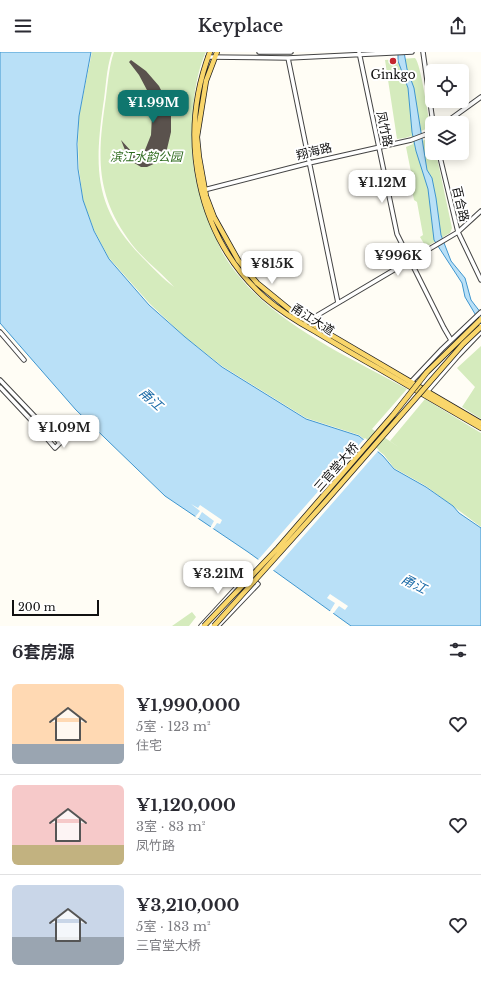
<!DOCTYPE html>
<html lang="zh">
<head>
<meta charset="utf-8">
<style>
  :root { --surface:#fff; --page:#f2f2f3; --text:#2b2b33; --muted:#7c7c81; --line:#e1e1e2; --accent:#0f766e }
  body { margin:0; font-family:"Libre Baskerville","Noto Sans SC",serif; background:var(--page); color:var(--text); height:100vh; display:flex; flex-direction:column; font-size:15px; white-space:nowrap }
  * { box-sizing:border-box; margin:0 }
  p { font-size:13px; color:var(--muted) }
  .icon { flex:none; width:22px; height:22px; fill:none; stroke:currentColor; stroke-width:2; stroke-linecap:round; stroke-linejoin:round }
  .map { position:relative; height:574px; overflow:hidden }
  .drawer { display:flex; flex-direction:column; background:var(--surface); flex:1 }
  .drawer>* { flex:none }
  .tools { position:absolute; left:425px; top:12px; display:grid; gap:8px }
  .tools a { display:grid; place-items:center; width:44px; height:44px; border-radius:6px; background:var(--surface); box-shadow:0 2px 10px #0003; font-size:20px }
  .scale { position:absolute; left:12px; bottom:10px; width:87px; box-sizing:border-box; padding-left:4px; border:2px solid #111; border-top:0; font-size:11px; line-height:14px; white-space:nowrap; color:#111; -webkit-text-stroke:3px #fff; paint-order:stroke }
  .price { position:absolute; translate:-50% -34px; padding:0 9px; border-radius:8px; background:#fff; color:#222; font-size:13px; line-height:26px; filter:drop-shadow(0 1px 2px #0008) }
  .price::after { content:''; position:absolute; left:50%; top:24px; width:12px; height:9px; margin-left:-6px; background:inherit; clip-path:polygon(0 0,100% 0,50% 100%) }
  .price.current { background:var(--accent); color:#fff }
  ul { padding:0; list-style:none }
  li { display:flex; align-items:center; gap:12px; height:100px; padding:0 12px }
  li+li { border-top:1px solid var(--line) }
  li span { display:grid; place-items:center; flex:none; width:112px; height:80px; border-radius:6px; color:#555 }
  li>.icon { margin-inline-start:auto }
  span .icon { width:48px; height:48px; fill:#fffc; stroke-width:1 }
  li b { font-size:17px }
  h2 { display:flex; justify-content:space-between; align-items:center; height:48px; padding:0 12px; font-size:17px }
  header { display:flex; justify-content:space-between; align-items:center; height:52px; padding:0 12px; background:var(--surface); font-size:18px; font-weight:600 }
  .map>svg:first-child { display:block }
  .green { fill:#d5ebbd }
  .water { fill:#b9e0f7; stroke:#3f96cf }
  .pier { fill:#fffdf5 }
  .building { fill:#5a524d }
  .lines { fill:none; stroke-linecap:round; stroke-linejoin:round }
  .minor-casing { stroke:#444; stroke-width:5.5 }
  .major-casing { stroke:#222; stroke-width:6 }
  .minor { stroke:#fff; stroke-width:3.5 }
  .major { stroke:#f9d66b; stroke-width:4.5 }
  .major-bridge-casing { stroke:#222; stroke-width:6; stroke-linecap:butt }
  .major-bridge { stroke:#f9d66b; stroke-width:4.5 }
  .poi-dot { fill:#c4262e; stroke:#fff; stroke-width:1.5 }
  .labels { text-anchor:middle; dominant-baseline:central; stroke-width:4; stroke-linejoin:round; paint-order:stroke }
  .poi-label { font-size:12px; fill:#111; stroke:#fff }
  .street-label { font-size:12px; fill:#111; stroke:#fff }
  .park-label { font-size:12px; font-style:italic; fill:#2f6b1f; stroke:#fff }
  .water-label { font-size:13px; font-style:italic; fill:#1768a6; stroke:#fff }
</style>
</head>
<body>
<header><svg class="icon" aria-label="menu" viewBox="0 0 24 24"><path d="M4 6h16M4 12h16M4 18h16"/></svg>Keyplace<svg class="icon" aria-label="share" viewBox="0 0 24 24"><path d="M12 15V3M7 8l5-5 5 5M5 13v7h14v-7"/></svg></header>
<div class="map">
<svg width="481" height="574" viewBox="0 0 481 574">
  <rect width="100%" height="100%" fill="#fffdf5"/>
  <path class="green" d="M92,0H112C106,17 106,37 103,54C94,119 95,157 143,206C153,216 163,227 174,235C160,219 140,205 128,187C94,139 98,100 106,45C108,30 109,14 114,0H206C193,28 192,65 192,96C193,124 200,148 212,175C215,183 218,192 222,200C261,267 342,301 407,337L372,377L400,396L390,389L425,347L481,381V475L426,434L394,416L384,403L359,383L306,366L222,314L185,285L150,252L109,206L94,178L83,148L79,117L78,92L79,64Z
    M415,6C421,12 427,60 430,71L426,77L421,79L422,89L427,87L432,91V101H436L452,176L450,181L426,195L420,185L423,183L417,150L414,148L411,133L413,130L406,95L413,92L411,84L405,86L397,87L385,8Z
    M481,294V367L462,355L475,335L457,316Z
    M192,560L196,565L189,574H172Z"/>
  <path class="water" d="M0,0H91L79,64L77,92L78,117L83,148L94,179L109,207L149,253L185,285L222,315L306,367L359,384L383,404L394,417L426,435L453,454L459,461L481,476V574H351L248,500L165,444L76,358L0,271Z
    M398,0H404L407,17L414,36L427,118L432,126L436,146L441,183L451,209L465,226L471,248L481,261V272L465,245L462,231L434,188L428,137L416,99L412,80L408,36L398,9Z"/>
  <path class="pier" d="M365,386L379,398L272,520L257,509Z
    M191,452L198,456L200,453L222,468L220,472L217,471L213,477L210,476L214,469L202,460L198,467L195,465L200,459Z
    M330,542L348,554L345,558L339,554L332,563L329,561L335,551L327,546Z"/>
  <path class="building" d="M131,8L146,19L159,34L164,44L171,64V80L167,97L158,110L147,115H141L131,109L123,98H125L121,88L131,99L139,101L145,98L151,83L152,63L148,40L139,23L129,10Z"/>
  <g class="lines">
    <defs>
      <path id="minor" d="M259,0H291
        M359,0L397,182L444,276L451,288
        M423,0L433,71
        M208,5L288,6L412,0
        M288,6L338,251
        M445,71L481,45
        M439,101L458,180L481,228
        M204,138L309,111L411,88L432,80
        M306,270L458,180L481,159
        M0,280L24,308
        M0,328L60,391L55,396L31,368L0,335
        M410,331L442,297L481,260
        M426,341L458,304L481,280
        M201,574L248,523L258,532L218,574"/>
      <path id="major" d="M210,0C178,84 196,183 264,245C280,259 298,270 316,280C336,292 356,304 376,315C411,335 446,356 481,376
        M217,0L206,29L197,85L199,105L206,144L214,165L238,208L257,231L295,262L481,371"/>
    </defs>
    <use href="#minor" class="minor-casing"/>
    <use href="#major" class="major-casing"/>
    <use href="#minor" class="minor"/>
    <use href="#major" class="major"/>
    <defs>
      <path id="major-bridge" d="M204,574L278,496L393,363L427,320L481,267
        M214,574L326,449L463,292L481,275"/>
    </defs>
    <use href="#major-bridge" class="major-bridge-casing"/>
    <use href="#major-bridge" class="major-bridge"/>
  </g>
  <circle class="poi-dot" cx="393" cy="9" r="4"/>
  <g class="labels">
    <g class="poi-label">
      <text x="393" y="22">Ginkgo</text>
    </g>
    <g class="street-label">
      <text transform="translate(385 77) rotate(78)">凤竹路</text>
      <text transform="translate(314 99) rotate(-14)">翔海路</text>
      <text transform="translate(461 152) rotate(77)">百合路</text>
      <text transform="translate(313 267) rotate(32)">甬江大道</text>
      <text transform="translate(336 415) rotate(-49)">三官堂大桥</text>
    </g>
    <g class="park-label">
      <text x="146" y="104">滨江水韵公园</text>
    </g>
    <g class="water-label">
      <text transform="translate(151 347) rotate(42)">甬江</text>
      <text transform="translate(414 532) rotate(27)">甬江</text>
    </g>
  </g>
</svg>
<div class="tools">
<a><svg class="icon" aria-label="locate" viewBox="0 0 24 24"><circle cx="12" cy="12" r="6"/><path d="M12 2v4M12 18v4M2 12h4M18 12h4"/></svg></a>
<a><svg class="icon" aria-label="layers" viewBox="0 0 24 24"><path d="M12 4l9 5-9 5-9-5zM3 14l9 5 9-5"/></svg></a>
</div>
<div class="scale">200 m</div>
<b class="price current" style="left:153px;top:72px">¥1.99M</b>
<b class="price" style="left:382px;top:152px">¥1.12M</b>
<b class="price" style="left:398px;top:225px">¥996K</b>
<b class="price" style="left:272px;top:233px">¥815K</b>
<b class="price" style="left:64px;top:397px">¥1.09M</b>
<b class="price" style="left:218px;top:543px">¥3.21M</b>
</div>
<section class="drawer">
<h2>6套房源<svg class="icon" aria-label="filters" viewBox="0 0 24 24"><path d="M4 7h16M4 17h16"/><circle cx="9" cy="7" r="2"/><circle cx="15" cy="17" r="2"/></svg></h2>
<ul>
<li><span style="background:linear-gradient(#ffd9b3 75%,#9aa5b1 0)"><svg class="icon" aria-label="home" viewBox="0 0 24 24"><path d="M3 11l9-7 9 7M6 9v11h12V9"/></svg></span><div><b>¥1,990,000</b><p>5室 · 123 m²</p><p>住宅</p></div><svg class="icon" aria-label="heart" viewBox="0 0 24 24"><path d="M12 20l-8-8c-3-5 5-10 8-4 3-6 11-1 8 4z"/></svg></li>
<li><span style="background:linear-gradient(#f6c9c9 75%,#c2b280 0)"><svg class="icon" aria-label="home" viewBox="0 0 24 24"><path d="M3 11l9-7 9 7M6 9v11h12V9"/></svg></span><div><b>¥1,120,000</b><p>3室 · 83 m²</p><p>凤竹路</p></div><svg class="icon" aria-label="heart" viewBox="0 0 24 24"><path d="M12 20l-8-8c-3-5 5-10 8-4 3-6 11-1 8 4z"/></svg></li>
<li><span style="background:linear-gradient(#c9d6e8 65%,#9aa5b1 0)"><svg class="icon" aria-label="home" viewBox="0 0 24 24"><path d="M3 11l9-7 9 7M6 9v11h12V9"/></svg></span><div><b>¥3,210,000</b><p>5室 · 183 m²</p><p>三官堂大桥</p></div><svg class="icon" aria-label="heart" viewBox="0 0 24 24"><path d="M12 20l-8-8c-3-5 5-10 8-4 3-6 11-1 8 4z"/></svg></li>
</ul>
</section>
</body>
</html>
